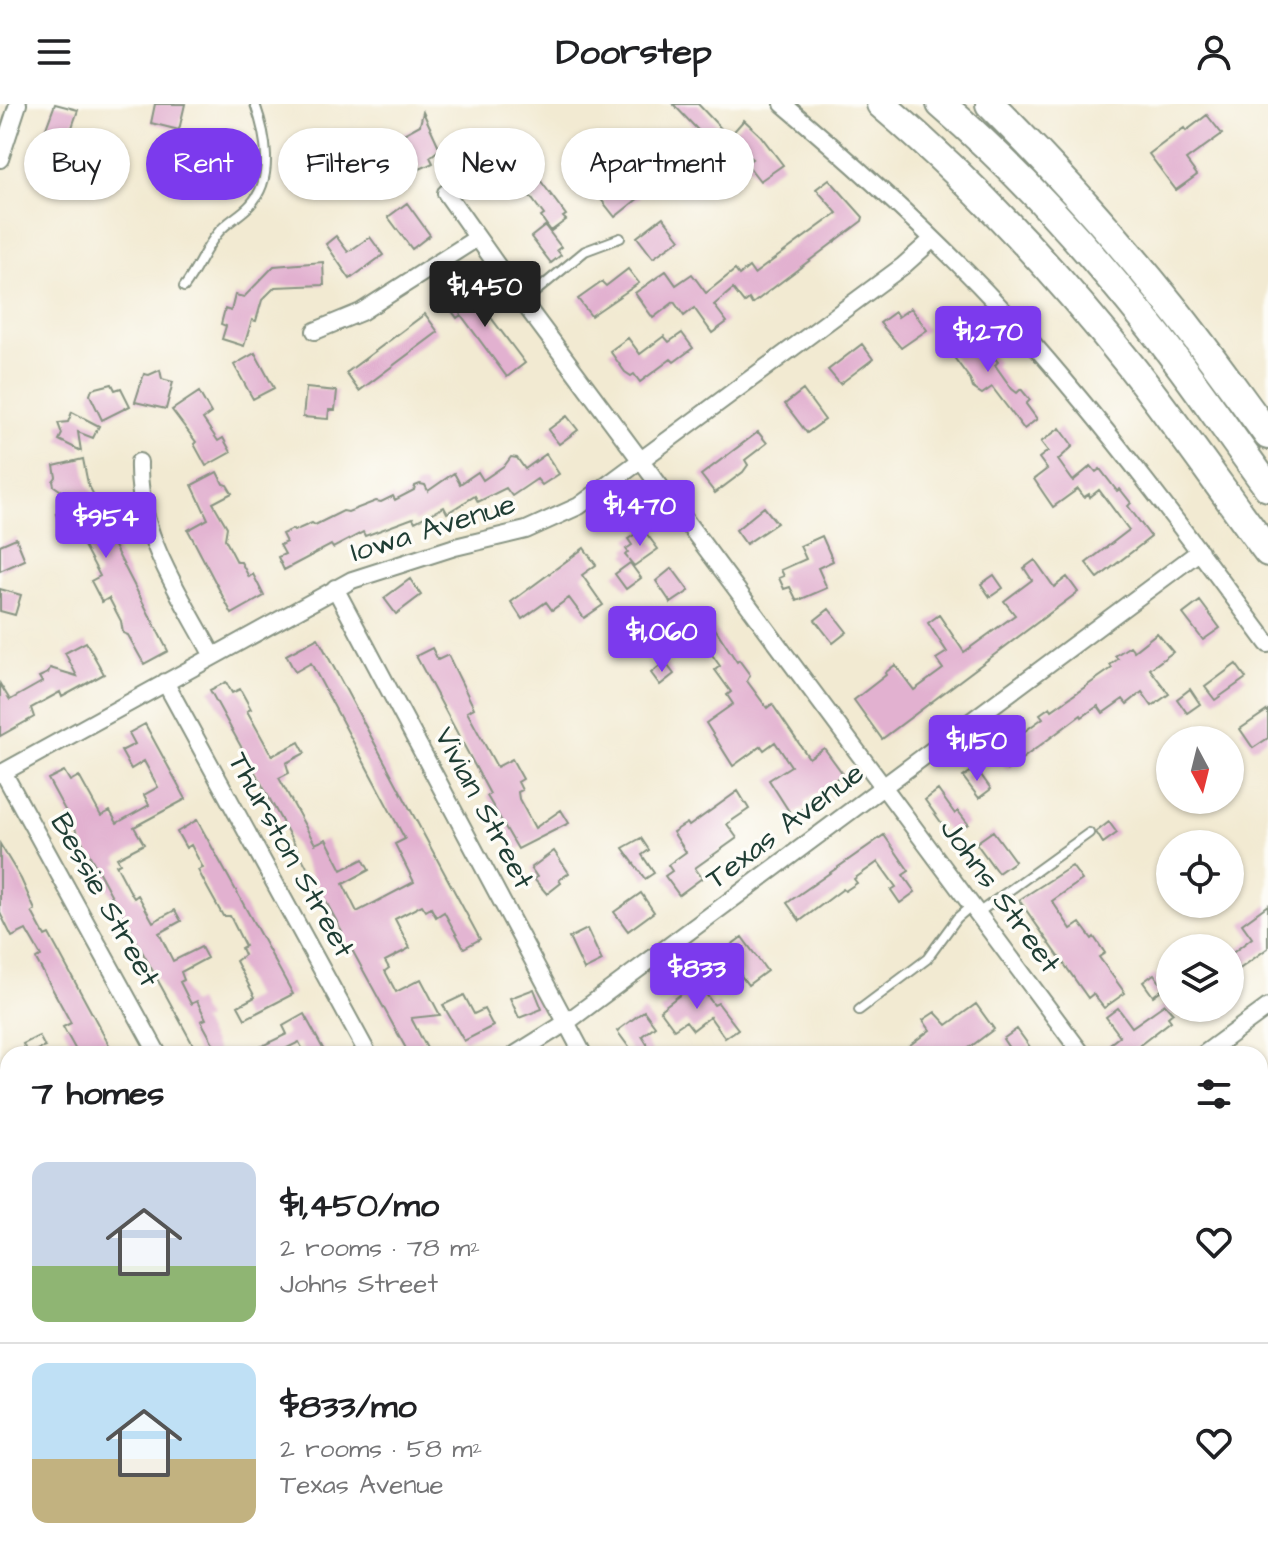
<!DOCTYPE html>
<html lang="en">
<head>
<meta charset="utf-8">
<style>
  :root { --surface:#fff; --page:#f6f6f6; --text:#202124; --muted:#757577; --line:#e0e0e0; --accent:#7c3aed }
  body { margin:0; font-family:"Architects Daughter",sans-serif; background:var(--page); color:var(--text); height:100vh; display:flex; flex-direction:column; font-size:30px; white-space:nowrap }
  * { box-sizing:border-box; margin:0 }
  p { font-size:26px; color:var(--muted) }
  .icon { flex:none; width:44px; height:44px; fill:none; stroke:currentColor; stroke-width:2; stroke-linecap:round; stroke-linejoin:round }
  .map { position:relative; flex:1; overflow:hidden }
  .details { position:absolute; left:0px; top:942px; width:1268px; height:512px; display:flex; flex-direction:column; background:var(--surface); border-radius:24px 24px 0 0; box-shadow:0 2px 6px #0004 }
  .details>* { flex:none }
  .top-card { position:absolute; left:24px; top:24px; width:800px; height:72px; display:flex; gap:16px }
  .needle { width:52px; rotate:173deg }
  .tools { position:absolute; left:1156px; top:622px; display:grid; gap:16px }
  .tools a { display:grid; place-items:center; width:88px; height:88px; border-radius:50%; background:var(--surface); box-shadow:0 2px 6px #0004; font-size:40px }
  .price { position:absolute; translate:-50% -68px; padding:0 18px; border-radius:8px; background:var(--accent); color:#fff; font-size:26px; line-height:52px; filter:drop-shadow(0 2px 4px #0008) }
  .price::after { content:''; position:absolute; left:50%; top:48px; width:24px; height:18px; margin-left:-12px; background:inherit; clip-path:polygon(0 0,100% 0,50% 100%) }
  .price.on { background:#222; color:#fff }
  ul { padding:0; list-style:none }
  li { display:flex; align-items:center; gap:24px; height:200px; padding:0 32px }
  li+li { border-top:2px solid var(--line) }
  li span { display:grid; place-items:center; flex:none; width:224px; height:160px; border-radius:16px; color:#555 }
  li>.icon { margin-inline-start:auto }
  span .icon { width:96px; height:96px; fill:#fffc; stroke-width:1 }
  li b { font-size:34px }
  h2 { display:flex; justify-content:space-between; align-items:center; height:96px; padding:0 32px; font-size:34px }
  .tag { padding:0 28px; border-radius:36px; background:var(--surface); box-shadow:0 2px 6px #0004; font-size:28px; line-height:72px }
  .tag.on { background:var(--accent); color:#fff }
  header { display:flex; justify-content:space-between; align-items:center; height:104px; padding:0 32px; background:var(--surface); font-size:36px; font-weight:700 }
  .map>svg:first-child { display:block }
  .building { fill:#e2b1d0 }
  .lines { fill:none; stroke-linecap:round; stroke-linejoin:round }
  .lane-casing { stroke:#889483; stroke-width:12 }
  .street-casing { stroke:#889483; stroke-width:20 }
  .primary-casing { stroke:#889483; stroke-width:28 }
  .highway-casing { stroke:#889483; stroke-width:32 }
  .lane { stroke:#fff; stroke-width:8 }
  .street { stroke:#fff; stroke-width:16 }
  .primary { stroke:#fff; stroke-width:24 }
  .highway { stroke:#fff; stroke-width:28 }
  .labels { text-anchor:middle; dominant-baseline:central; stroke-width:7; stroke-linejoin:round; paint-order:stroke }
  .street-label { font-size:30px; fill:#1f3d34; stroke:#fdfcf7 }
</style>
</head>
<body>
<header><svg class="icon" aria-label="menu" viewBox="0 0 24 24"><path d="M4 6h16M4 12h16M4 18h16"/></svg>Doorstep<svg class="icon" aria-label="person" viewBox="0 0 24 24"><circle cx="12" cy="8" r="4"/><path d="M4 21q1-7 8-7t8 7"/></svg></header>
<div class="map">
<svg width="1268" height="1454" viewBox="0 0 1268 1454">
  <rect width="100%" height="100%" fill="#fdfcf7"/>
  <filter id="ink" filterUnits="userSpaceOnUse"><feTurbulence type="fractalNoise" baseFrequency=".0125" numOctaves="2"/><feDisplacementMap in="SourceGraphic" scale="16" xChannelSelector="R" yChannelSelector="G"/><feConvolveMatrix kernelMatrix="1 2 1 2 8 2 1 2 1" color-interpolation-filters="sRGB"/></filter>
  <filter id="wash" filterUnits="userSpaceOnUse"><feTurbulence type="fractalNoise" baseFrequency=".006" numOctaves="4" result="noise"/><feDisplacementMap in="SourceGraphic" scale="32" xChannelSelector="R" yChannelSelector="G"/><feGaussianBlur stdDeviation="1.8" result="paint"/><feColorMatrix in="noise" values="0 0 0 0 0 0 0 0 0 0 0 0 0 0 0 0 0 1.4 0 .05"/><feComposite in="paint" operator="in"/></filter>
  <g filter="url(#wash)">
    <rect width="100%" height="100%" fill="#f2ead2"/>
    <g id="blocks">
      <path class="building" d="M55,0L78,6L68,35L45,27Z
        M155,0H185L179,26L151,19Z
        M673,0H698L729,33L744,16L760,31L783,61L760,77L746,59L752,55L728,35L717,46Z
        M423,8L440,45L430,53L433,59L420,65L409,43L405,44L400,32L420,21Z
        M1207,11L1222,30L1186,56L1197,71L1176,86L1149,50L1184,24L1186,27Z
        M514,41L566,111L563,113L566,116L551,127L541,113L544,111L500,52Z
        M606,56L622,77L626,81L629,79L640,93L615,113L584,74Z
        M829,75L863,113L862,117L752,200L749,195L744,199L733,185L714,201L727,218L712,229L694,204L684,212L674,198L653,214L635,189L666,167L676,181L692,170L706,189L735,166L739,171L749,163L754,170L837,109L816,85Z
        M407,99L430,131L412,145L388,113Z
        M663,113L680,135L653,154L637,133Z
        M545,122L561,143L557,146L561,151L551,159L531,133Z
        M336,132L348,148L370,133L383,151L350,175L326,140Z
        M323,158L324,181L275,183L262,196L256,217L252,216L244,242L222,235L226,222L221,220L225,205L231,207L235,191L244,193L274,162Z
        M628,165L639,179L591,212L578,195L602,178L606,182Z
        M465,179L525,259L507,273L461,211L457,214L446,199L450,196L447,192Z
        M911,204L927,226L901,244L880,219L895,208L898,213Z
        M425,210L438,228L359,287L346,269Z
        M968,222L998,258L995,261L1012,285L1017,289L1021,285L1030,296L1026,300L1037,315L1024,325L992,283L982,290L973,284L970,275L944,240Z
        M682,229L693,244L674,258L671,255L640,278L634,270L631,272L625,268L610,247L628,234L640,250L664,232L669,238Z
        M862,240L873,255L840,280L828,266Z
        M255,249L274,284L253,295L234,261Z
        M160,266L162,275L173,278L166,305L135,298L144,270L149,271Z
        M112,280L115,286L121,284L130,302L102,316L90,291L92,285Z
        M306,284L337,287L335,306H329L328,315L303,313Z
        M803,286L825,316L807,329L785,300Z
        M199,288L211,309L203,315L218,337L223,334L231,348L206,362L194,340L196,338L172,306Z
        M72,308L99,322L93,334L78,328L81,347L59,336L62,330L58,319L68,318Z
        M567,312L578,326L559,340L548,326Z
        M1060,324L1073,342L1058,356L1073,377L1091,362L1096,368L1100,365L1117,387L1120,385L1131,399L1128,402L1151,433L1098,474L1086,459L1129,426L1099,386L1090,393L1089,390L1084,393L1078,385L1053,403L1044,390L1034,375L1047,365L1039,354L1048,347L1041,338Z
        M758,328L767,339L745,356L748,361L743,368L715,389L701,371Z
        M546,350L559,370L542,381L537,375L512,392L506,384L478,398L475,392L447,409L444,403L415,418L413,414L365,432L363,428L333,444L331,441L284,466L278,453L285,450L280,441L286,438L282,430L293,425L294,427L312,419L315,421L343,407L348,408L376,397L381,398L393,392L395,396L414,386L415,382L420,380L425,381L428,387L454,369L460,380L478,368L483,376L505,361L511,353L517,354L525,365Z
        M83,355L88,380L98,399L96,401L101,417L168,547L144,560L128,531L123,529L121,517L109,494L102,498L91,477L100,472L74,423L66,428L56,410L64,406L60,386L54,382L53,377L56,373L54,362Z
        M217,368L223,380L227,381L232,389L213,399L227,423L225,435L237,458H241L249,473L253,470L264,492L232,510L188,426L208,415L192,381Z
        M764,403L777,419L746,440L736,426Z
        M643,425L658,445L634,462L625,451L628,448L626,445L632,441L628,435Z
        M822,432L833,457L818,464L827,484L797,497L790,483L784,485L779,474L784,472L781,466L806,455L800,442Z
        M16,434L25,456L0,467V441Z
        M584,444L596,461L582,471L603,501L584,514L569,494L552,506L546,498L522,515L511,498Z
        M1035,456L1054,483L1067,473L1078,488L882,635L854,596L886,571L885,569L895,561L914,586L943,565L936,555L947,548L928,519L939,511L964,548L1015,511L1004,497L1032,476L1024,464Z
        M630,459L641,474L626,485L615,470Z
        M672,464L689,487L671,499L656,477Z
        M994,471L1003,484L990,493L981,480Z
        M410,475L421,491L396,510L384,494Z
        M0,485L21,491L15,511L0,507Z
        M1200,497L1220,524L1203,536L1183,510Z
        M829,505L847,528L833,539L815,516Z
        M679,510L691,526L669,541L658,525Z
        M712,520L737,558L739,556L750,571L747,577L767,604L772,600L809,654L824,644L843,670L804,698L806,702L792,712L769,676L791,662L775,638L764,646L761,642L733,662L706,619L733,600L727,591L731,588L715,566L720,562L698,531Z
        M1157,529L1173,548L1150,565L1169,590L1152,602L1142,588L1127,600L1123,595L1103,609L1098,602L1082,613L1081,611L1007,666L995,650L1007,641L1005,638L1016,630L1018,632L1043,614L1040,610L1050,603L1052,606L1112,564L1110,561L1118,555L1115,552L1130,542L1134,547Z
        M318,534L480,835L464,844L444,808L436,813L431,804L426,807L422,801L395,815L410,844L385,857L389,864L385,867L396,888L421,875L440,911L411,914L430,950H409L351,844L347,846L338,829L342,827L210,586L226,578L232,589L240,585L251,605L247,607L272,652L299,638L305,649L286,659L289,669L279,674L315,740L326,735L342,766L363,755L369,766L343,780L357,808L414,778L395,740L405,735L311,559L295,568L286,551Z
        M86,538L104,570L62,593L60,588L31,604L34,613L0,632V580L10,596L42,578L39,573L48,569L50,564L77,572L65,549Z
        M432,544L438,556L448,551L474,604L467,608L497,663L512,655L523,675L518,678L522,686L518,688L519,695L535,724L561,706L569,719L518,745L487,692L490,690L416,552Z
        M665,558L674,570L660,581L651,569Z
        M1236,560L1246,574L1215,596L1205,583Z
        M1190,585L1200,600L1187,609L1177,595Z
        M1268,606V634L1253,644L1240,625Z
        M145,620L186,695L134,723L144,740L117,754L120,759L116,761L132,791L134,794L138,791L153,818L175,806L181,817L159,829L173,857L201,843L207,854L181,868L184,876L180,878L191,900L197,897L206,915L201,917L219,950H198L48,675L64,667L70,677L79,672L101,712L110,707L117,719L149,701L144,691L158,683L144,657L131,665L121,647L135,640L129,629Z
        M976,664L991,685L979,694L963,673Z
        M938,686L955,710L958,707L968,720L951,732L925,696Z
        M738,687L749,705L727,720L737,734L695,764L702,774L679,791L665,772L672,767L668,761L686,748L673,728L687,719L689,722Z
        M197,716L293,890L245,915L238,902L255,893L236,857L244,851L241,844L245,842L230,812H223L208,785L198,766L203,764L191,741L186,744L177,728Z
        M1109,718L1117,729L1103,739L1096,728Z
        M993,727L1015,757L998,769L976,739Z
        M884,731L909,767L903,771L915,788L900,799L891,786L896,783L878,758L854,775L857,779L845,787L843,785L800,817L787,799Z
        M641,734L649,746L642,751L654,769L645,775L623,744Z
        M0,740L21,775L35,806L32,808L45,832L49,830L114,950H78L63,923L71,919L36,855L41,852L26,826L12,833L0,809Z
        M554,747L569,769L559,776L561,779L547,790L534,775L537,773L531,764Z
        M1072,762L1082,776L1052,797L1071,825L1080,819L1092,835L1094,833L1105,849L1099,853L1125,889L1104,904L1093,890L1088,894L1019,796Z
        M641,789L654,808L628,827L614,808Z
        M1268,801V844L1230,872V851L1252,834L1242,820Z
        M587,825L602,857L584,866L569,834Z
        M742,833L767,867L748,881L723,847Z
        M1154,870L1164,884L1153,892L1143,878Z
        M697,878L714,901L718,899L738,925L725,934L710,913L693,926L686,917L674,925L660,906Z
        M534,885L542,905L519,914L510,894Z
        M464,891L474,910L484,905L493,922L464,937L443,901Z
        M976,900L994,925L961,950H898L930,926L923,916L935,908L947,921Z
        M1165,900L1173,909L1168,913L1171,917L1136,944L1127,950H1097L1120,932L1106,913L1118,904L1132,923Z
        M644,907L655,922L642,932L653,950H634L617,927Z
        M304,910L326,950H305L299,938L275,950H245L287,930L283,922Z
        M1017,925L1035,950H1013L1003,935Z
        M39,932L45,943L28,950L23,940Z"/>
    </g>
  </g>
  <g filter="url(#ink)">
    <use href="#blocks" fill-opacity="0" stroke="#889483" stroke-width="2"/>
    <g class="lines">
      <defs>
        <path id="lane" d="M184,183C197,166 204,146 217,130C226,118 240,112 250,101C275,75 266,31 255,0
          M523,198L585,147L620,134
          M978,809L1089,729
          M859,906L927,855L957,814L971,802
          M1260,1355L1268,1352"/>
        <path id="street" d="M783,0C866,70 948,144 1020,225C1109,325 1189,433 1268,540
          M0,55L18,0
          M446,89L523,198L1082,950
          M315,227L361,208L477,134
          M139,358C137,430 180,490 213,552
          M335,484L583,950
          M165,578L368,950
          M3,668L158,950
          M0,670L352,476L455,443L526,426L579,402L903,162L933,135
          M516,950L567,918L1200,447
          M1204,950L1268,903
          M0,1049L8,1064
          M1260,1189L1268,1200
          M0,1235L8,1228
          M0,1343L8,1364
          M37,1446L39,1454
          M217,1446L221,1454
          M754,1446L755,1454
          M444,1454L459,1446"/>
        <path id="primary" d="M1260,1404L1268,1400
          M1260,1433L1268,1430
          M1143,1454L1162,1446
          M1210,1454L1229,1446"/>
        <path id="highway" d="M881,0C973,78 1055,167 1130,261C1178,322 1222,386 1268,448
          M941,0C1018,66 1086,142 1149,221C1191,273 1228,329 1268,383
          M990,0C1055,65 1116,132 1173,204C1206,245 1236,288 1268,331"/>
      </defs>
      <use href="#lane" class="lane-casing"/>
      <use href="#street" class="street-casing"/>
      <use href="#primary" class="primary-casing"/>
      <use href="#highway" class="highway-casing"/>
      <use href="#lane" class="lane"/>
      <use href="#street" class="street"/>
      <use href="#primary" class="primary"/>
      <use href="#highway" class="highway"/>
    </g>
  </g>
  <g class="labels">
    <g class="street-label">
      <text transform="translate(433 424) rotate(-17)">Iowa Avenue</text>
      <text transform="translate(484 704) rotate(62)">Vivian Street</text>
      <text transform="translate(785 722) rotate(-37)">Texas Avenue</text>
      <text transform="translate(291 751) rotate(61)">Thurston Street</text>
      <text transform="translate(1000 792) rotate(54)">Johns Street</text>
      <text transform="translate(105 796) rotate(61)">Bessie Street</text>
    </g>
  </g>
</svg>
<div class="tools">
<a><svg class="needle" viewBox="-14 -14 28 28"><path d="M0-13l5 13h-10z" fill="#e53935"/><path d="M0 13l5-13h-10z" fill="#757577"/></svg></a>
<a><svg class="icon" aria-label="locate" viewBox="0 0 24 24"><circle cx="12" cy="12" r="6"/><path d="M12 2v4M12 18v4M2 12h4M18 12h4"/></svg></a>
<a><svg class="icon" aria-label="layers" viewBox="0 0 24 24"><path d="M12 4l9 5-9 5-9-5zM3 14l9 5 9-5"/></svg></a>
</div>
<b class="price on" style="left:485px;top:225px">$1,450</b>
<b class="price" style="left:988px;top:270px">$1,270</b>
<b class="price" style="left:640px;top:444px">$1,470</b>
<b class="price" style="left:106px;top:456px">$954</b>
<b class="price" style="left:662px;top:570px">$1,060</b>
<b class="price" style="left:977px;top:679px">$1,150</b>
<b class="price" style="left:697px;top:907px">$833</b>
<div class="top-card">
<a class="tag">Buy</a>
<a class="tag on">Rent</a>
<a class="tag">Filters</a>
<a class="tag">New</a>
<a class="tag">Apartment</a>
</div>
<section class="details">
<h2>7 homes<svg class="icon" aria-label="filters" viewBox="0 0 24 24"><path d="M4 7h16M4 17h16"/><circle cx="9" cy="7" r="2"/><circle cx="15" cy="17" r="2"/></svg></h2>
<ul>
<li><span style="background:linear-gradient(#c9d6e8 65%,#8fb573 0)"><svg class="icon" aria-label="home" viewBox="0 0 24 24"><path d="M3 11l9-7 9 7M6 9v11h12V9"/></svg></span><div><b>$1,450/mo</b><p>2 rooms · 78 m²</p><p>Johns Street</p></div><svg class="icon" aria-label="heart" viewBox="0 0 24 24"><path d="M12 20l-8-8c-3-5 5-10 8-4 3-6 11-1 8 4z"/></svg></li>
<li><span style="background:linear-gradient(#bfe0f5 60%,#c2b280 0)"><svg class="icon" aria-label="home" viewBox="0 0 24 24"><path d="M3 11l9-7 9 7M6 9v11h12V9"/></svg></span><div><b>$833/mo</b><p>2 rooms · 58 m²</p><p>Texas Avenue</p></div><svg class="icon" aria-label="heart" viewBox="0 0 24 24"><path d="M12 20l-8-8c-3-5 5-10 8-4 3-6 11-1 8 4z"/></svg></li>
</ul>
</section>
</div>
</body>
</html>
